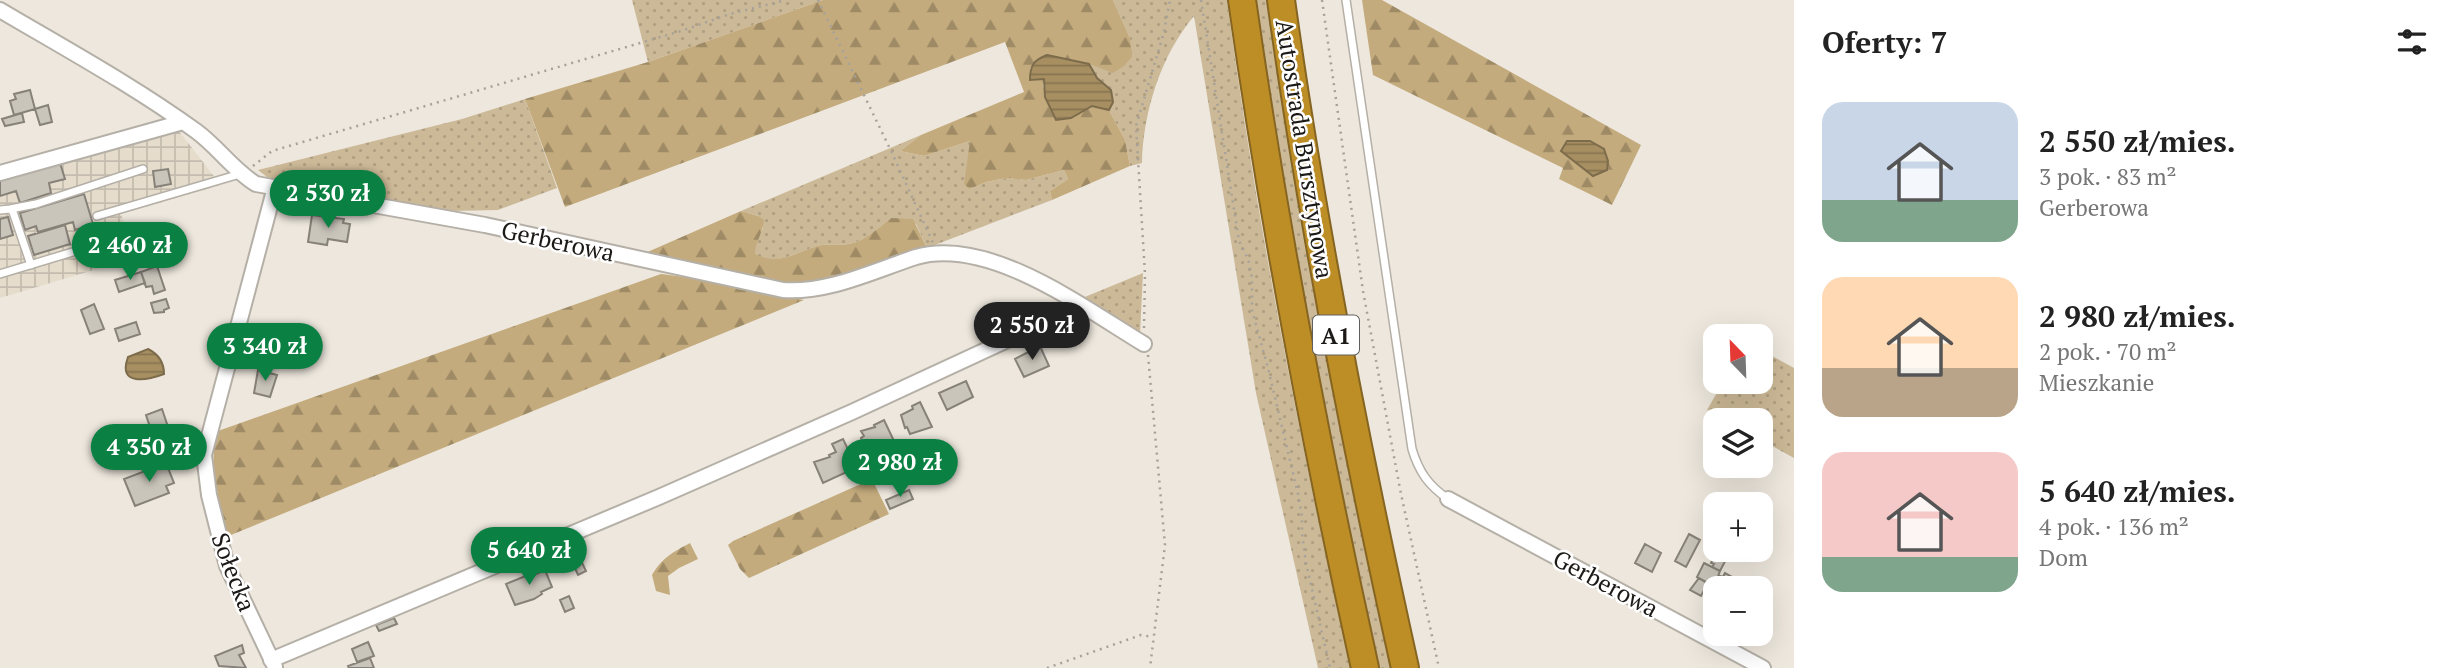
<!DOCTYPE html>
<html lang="pl">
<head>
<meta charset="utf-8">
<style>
  :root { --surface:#fff; --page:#f2f2f2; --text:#222; --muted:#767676; --accent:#0b8043 }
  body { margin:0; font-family:"PT Serif",serif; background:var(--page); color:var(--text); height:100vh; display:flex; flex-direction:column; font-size:26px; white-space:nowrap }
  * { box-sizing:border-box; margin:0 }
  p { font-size:23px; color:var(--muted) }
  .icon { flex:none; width:38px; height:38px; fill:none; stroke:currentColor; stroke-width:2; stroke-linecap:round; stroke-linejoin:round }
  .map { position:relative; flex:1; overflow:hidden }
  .drawer { display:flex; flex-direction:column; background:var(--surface); width:665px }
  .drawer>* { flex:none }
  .needle { width:46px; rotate:337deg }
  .fabs { position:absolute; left:1703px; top:324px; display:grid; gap:14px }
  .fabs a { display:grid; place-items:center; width:70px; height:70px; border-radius:14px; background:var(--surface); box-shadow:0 7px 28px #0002; font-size:35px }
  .price { position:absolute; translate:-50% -60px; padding:0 16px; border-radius:24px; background:var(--accent); color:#fff; font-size:23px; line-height:46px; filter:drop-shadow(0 2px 4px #0008) }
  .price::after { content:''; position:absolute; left:50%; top:42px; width:21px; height:16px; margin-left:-10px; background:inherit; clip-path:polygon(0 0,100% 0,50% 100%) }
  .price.active { background:#222; color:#fff }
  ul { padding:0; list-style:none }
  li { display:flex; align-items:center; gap:21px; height:175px; padding:0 28px }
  li span { display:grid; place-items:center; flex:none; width:196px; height:140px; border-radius:21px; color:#555 }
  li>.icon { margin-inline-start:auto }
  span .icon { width:84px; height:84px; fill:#fffc; stroke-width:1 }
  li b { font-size:30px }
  h2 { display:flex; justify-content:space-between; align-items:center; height:84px; padding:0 28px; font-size:30px }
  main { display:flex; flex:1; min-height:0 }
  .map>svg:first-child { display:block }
  .industrial { fill:url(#industrial-grid) }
  .grass { fill:url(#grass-dots) }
  .forest { fill:url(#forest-firs) }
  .water { fill:url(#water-rules); stroke:#7d6c4c; stroke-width:2 }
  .building { fill:#cac5bb; stroke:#878279; stroke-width:2 }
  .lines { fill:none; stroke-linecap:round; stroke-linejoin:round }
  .service-casing { stroke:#b5b0a7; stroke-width:10 }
  .minor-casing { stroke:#b5b0a7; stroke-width:18 }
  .motorway-casing { stroke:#856521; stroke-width:30 }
  .path { stroke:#a6a19a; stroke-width:2.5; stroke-dasharray:2 5; stroke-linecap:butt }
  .service { stroke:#fff; stroke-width:7 }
  .minor { stroke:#fff; stroke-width:14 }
  .motorway { stroke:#be8e26; stroke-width:26 }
  .labels { text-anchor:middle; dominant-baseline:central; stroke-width:5; stroke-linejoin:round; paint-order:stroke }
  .shield { fill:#fff; stroke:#605f5d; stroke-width:2 }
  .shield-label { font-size:23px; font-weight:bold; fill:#1c1a17 }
  .street-label { font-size:24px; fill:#1c1a17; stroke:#fff }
</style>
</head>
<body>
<main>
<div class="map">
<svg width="1794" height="668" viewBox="0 0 1794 668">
  <defs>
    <pattern id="industrial-grid" width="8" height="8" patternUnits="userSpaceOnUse" patternTransform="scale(1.75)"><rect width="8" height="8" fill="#e5dccb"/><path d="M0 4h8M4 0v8" fill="none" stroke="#c4bcae"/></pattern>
    <pattern id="grass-dots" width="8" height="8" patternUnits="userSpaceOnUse" patternTransform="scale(1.75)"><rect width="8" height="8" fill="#ccb997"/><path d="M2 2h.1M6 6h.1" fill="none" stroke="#af9e81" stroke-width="1.8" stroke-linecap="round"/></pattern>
    <pattern id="forest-firs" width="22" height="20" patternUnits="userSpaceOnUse" patternTransform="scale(1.75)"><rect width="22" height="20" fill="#c4ab7d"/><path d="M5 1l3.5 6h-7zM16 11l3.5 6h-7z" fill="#9e8a65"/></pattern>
    <pattern id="water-rules" width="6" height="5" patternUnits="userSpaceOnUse" patternTransform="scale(1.75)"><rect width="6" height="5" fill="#a78f62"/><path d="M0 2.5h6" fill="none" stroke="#877450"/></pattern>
  </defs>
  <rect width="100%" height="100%" fill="#ede7dd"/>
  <path class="industrial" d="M178,130L221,185L121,214L134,258L0,298V180Z"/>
  <path class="grass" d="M632,0H823L648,62Z
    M1113,0H1227C1257,225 1301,447 1351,668H1318L1256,393L1194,16C1161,55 1143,112 1142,163L1130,166L1125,140L1109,110L1113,102L1111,90L1097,78L1089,64L1113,72L1130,38Z
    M1250,0H1273L1397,668H1374L1333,482Z
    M525,99L557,188L498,210L450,211L267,177L258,170L462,119Z
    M921,135L900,151L924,156L970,141V189L986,182L1006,178L1026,180L1064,170L1068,179L1050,191L1052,200L927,248L916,224L891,218C879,227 865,241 849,244C839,246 828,243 817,246C795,253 778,266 755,255V243L763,228L758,216L741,211Z
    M1143,273L1140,334L1080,299Z
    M1761,350L1794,368V458L1761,440L1760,420H1725L1707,410L1723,382H1760Z"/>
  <path class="forest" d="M823,0H1113L1130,38L1132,57L1124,66L1113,73L1089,64L1047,55L1036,60L1030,69V79H1044L1043,87L1071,118L1092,106L1109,110L1125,140L1130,166L1052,200L1050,191L1068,179L1064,170L1026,180L1006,178L986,182L970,189L964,184L970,141L924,156L900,151L921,135L1024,92L1005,42L565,207L525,99L648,62Z
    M1362,0H1382L1641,145L1612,205L1559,179L1563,168L1373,75Z
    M741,211L758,216L764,220C763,233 755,242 755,254C778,266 795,253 817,246C828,243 839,246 849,244C865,241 879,227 891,218L913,219L927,248L821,283L783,285L643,254Z
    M661,274L708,280L804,300L226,537L213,470L215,432Z
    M872,479L889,514L749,578L740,569L728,545L733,541Z
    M690,543L698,559L679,568L668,576L670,595L656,591L652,575C662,558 673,552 690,543Z"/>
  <path class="water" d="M1047,55L1089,64L1097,78L1111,90L1113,102L1109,110L1092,106L1071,118L1056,120L1045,97L1044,79L1030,80C1030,65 1034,60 1047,55Z
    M1567,141H1590L1604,149L1608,161L1607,170L1593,176L1561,151Z
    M148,349C158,354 164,362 164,374C148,380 117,387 128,357Z"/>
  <path class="building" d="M30,90L35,109L14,115L10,101L16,99L14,94Z
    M48,105L52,122L40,125L35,109Z
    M22,113L24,122L5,126L2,119Z
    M60,163L65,179L49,183L51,193L20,203L16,191L0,196V180Z
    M168,169L171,184L155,187L153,171Z
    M84,194L93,224L75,230L73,222L38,232L36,226L25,230L20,213Z
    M312,215L344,219L343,223L350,224L347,242L328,239L327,245L308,242Z
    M8,217L13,235L0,239V219Z
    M65,225L70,244L34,255L28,236Z
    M157,266L165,290L154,294L152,286L146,287L141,272Z
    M141,272L145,283L119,292L115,280Z
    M166,299L169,308L164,310V312L154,313L151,303Z
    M94,304L104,329L90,334L81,310Z
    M136,322L140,334L119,341L115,329Z
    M1040,346L1049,366L1024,377L1015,359Z
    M258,370L277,375L270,397L254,393Z
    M966,381L973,397L947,410L939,393Z
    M920,402L932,427L910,434L907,427L905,428L901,415L913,409L912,406Z
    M162,409L169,430L153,436L146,415Z
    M884,420L894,441L879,448L878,444L866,450L861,438L864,436L861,431L875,427L874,425Z
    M843,439L855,464L849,466L851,470L823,483L814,462L830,457L829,455L836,452L832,444Z
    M166,463L174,483L166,486L169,493L135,506L124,479Z
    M909,490L913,499L890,509L886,500Z
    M1689,534L1700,540L1686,567L1675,561Z
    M1645,544L1661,553L1652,572L1635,563Z
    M1717,550H1731L1720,571L1712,567L1714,564L1711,563Z
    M577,552L586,571L578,575L569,555Z
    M1704,563L1720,571L1714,587L1697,577Z
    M545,570L552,587L541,592L542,594L534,599L515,605L506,584L533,573L534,575Z
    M1725,573L1732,577L1730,581L1736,584L1734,588L1714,587L1720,576L1723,577Z
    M1699,578L1708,583L1701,596L1690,590Z
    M569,596L574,608L565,612L560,600Z
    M394,618L397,624L379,631L376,625Z
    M368,642L374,656L357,662L352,649Z
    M242,645L244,653L239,655L246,668L219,666L215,656Z
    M370,658L374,668H349L348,666Z"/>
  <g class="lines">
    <defs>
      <path id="service" d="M1346,0L1412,449C1419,472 1428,485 1448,499
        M10,209L36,204L143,169
        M0,210L10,209L13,212L31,265
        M97,216L240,174
        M0,274L109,241"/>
      <path id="minor" d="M0,10C66,49 134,86 196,131C218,147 233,170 256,184L485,225L783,290C829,293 873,271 916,257C989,236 1084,308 1144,344
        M0,173L183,122
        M1448,499L1763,668
        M271,660L659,497L852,412L1042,324L1078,304
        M275,667L227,566L209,495L204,455L275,187"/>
      <path id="motorway" d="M1242,0C1274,225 1316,446 1365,668
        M1281,0C1312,224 1356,447 1405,668"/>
    </defs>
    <use href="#service" class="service-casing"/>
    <use href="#minor" class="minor-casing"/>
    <use href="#motorway" class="motorway-casing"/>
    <path class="path" d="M818,0L893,155L933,243
      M1201,0L1239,241L1248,259L1252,278V310L1268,368L1298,494L1302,516V533L1306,563L1330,668
      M1322,0L1363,291L1401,494L1439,668
      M253,166L272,151L681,31L730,14L786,0
      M1144,328L1145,274L1136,126L1164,32L1170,0
      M1148,355L1165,545L1150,668
      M1047,668L1141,635L1153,637"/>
    <use href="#service" class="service"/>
    <use href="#minor" class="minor"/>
    <use href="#motorway" class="motorway"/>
  </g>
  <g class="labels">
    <rect class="shield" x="1313" y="315.5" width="46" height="39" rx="5"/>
    <g class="shield-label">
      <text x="1336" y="335">A1</text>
    </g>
    <g class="street-label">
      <text transform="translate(1305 149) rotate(81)">Autostrada Bursztynowa</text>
      <text transform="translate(558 241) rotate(12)">Gerberowa</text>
      <text transform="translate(234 572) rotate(69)">Sołecka</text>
      <text transform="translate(1606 583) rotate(28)">Gerberowa</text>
    </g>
  </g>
</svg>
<div class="fabs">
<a><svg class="needle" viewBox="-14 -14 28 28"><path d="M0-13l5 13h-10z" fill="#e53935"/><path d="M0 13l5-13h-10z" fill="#767676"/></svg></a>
<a><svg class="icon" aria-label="layers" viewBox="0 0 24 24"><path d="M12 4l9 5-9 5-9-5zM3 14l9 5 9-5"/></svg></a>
<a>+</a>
<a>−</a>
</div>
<b class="price" style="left:328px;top:230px">2 530 zł</b>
<b class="price" style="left:130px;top:282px">2 460 zł</b>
<b class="price active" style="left:1032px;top:362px">2 550 zł</b>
<b class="price" style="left:265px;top:383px">3 340 zł</b>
<b class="price" style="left:149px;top:484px">4 350 zł</b>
<b class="price" style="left:900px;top:499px">2 980 zł</b>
<b class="price" style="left:529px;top:587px">5 640 zł</b>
</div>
<section class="drawer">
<h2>Oferty: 7<svg class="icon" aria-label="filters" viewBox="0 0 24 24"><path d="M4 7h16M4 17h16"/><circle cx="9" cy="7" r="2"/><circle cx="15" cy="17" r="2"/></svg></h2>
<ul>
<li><span style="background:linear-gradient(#c9d6e8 70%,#7fa58c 0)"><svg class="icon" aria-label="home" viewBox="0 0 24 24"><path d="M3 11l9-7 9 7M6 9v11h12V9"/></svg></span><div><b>2 550 zł/mies.</b><p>3 pok. · 83 m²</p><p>Gerberowa</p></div></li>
<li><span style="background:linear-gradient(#ffd9b3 65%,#b9a48a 0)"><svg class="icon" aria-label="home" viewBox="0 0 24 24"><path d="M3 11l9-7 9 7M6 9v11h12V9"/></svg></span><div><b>2 980 zł/mies.</b><p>2 pok. · 70 m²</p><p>Mieszkanie</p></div></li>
<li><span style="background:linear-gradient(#f6c9c9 75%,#7fa58c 0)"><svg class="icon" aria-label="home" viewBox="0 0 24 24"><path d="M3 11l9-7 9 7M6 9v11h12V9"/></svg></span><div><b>5 640 zł/mies.</b><p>4 pok. · 136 m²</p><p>Dom</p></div></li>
</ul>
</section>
</main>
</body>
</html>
